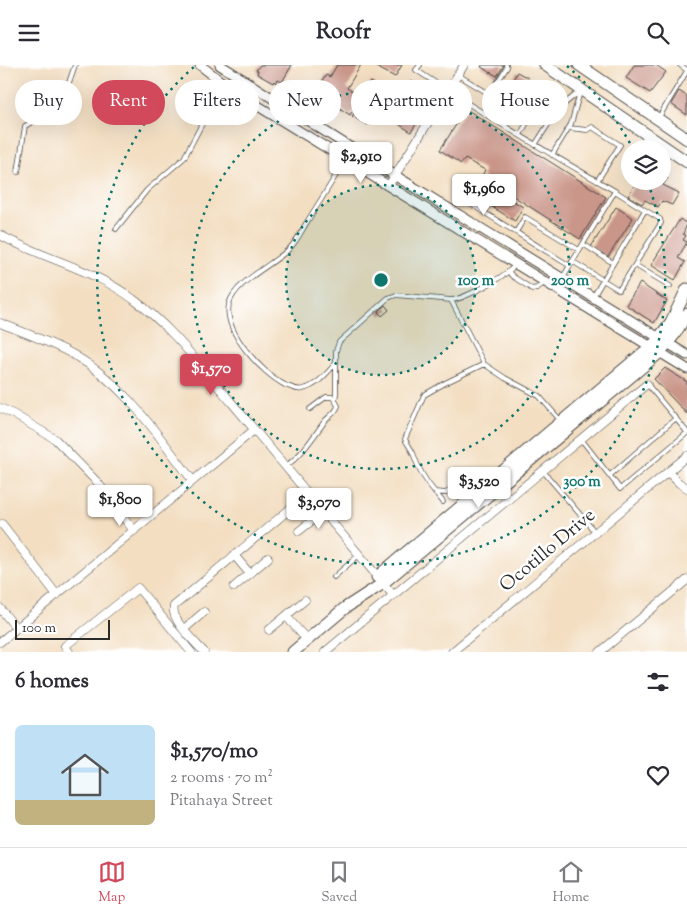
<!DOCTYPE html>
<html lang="en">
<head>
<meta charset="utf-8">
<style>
  :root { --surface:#fff; --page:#f2f2f3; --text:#2b2b33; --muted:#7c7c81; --line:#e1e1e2; --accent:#d1495b }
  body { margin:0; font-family:"Sorts Mill Goudy",serif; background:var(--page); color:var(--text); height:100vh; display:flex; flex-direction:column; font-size:19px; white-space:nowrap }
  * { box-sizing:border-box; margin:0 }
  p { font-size:16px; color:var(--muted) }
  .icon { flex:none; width:28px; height:28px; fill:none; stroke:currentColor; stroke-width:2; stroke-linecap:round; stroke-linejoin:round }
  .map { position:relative; height:587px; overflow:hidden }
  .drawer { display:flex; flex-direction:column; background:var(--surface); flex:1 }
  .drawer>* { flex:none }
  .banner { position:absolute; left:15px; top:15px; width:658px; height:45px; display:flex; gap:10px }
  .controls { position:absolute; left:621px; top:75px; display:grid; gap:10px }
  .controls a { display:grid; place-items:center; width:50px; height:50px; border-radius:50%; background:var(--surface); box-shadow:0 5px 20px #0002; font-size:25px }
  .scale { position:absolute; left:15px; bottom:12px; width:95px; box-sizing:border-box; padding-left:5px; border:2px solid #2b2b2b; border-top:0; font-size:14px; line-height:18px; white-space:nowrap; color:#2b2b2b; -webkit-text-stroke:4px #fff; paint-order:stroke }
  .price { position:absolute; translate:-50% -42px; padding:0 11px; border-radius:5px; background:#fff; color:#222; font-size:16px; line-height:32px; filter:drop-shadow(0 1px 2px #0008) }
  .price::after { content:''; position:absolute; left:50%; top:30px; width:15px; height:11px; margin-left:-8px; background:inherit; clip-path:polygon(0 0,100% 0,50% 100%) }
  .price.selected { background:var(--accent); color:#fff }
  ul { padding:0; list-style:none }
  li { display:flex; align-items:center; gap:15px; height:125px; padding:0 15px }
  li span { display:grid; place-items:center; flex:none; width:140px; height:100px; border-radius:8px; color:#555 }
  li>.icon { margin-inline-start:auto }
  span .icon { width:60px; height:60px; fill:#fffc; stroke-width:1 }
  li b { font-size:21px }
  h2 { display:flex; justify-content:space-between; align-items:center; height:60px; padding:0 15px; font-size:21px }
  .chip { padding:0 18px; border-radius:22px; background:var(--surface); box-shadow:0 5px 20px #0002; font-size:18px; line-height:45px }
  .chip.selected { background:var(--accent); color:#fff }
  header { display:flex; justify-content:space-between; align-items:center; height:65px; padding:0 15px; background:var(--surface); font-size:22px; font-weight:700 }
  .tabs { display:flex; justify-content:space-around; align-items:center; height:70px; border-top:1px solid var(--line); background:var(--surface); font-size:14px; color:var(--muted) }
  .tabs a { display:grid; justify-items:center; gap:2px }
  .tabs .selected { color:var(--accent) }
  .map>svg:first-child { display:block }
  .building { fill:#ca968a }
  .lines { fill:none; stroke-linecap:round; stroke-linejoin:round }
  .service-casing { stroke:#494642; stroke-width:5.5 }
  .minor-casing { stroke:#494642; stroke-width:9 }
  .tertiary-casing { stroke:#494642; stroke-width:11 }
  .primary-casing { stroke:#494642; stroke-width:13 }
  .service { stroke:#fff; stroke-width:4 }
  .minor { stroke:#fff; stroke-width:8 }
  .tertiary { stroke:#fff; stroke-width:9 }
  .primary { stroke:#fff; stroke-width:11 }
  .ring { fill:none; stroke:#0f766e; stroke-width:2.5; stroke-dasharray:2.5 5 }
  .labels { text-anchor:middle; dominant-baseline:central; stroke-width:5; stroke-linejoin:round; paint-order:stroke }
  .street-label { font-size:19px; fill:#2b2b2b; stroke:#fff }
  .centre { fill:#0f766e; stroke:#fff; stroke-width:2.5 }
  .ring-label { font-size:15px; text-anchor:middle; font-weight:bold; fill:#0f766e; stroke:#fff; stroke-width:5; stroke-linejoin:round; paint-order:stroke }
</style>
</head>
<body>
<header><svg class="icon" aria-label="menu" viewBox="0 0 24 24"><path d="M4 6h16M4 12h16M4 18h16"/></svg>Roofr<svg class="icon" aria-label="search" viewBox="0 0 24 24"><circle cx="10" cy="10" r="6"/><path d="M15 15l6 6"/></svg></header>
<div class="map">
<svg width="687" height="587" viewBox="0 0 687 587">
  <rect width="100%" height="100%" fill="#fff"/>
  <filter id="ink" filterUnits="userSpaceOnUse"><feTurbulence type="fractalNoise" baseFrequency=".02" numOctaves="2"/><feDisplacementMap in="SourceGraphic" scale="10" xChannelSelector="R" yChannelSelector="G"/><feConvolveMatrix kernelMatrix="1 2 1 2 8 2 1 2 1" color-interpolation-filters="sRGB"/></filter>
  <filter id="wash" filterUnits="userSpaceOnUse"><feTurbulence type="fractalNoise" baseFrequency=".0096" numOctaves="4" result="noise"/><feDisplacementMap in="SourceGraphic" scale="20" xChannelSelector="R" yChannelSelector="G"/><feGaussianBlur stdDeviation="1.12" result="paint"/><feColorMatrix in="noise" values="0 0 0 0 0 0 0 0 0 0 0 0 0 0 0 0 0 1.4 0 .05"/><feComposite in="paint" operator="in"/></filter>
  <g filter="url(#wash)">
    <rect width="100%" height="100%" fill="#f3dec1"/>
    <g id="blocks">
      <path class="building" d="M260,0H292L282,17L278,15L276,18L274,16L273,18L257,9L258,6L256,5Z
        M337,0H361L347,23L361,32L360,34L362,35L367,28L365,26L371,17L387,27L367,60L352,51L355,48L352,46L350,50L315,27L326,10L330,12Z
        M378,0H402L395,12L376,2Z
        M482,0H504L497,11L481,2Z
        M634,0H656L666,7L650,28L626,13Z
        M517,7L528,13L517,30L508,24Z
        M411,16L435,30L411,67L394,56L403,40L399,37Z
        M679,26L687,31V50L671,39Z
        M466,44L606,132L580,174L482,111L485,105L465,94L461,99L440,85Z
        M662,110L668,113L663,120L679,128L672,140L662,136L658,142L645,135L642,139L628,131L637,116H662Z
        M479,114L523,142L515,156L471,129Z
        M616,142L633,153L608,192L591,182Z
        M680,154L687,159L683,169L686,171L683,175L687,177L678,193L685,197L675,215L651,200Z
        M640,218L667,236L654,258L626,240Z
        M385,240L389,245L382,251L378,247Z
        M665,303L687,317V349L654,314Z"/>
    </g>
  </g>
  <g filter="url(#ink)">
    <use href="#blocks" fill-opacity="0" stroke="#494642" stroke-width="1"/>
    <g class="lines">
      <defs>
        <path id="service" d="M420,0L416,5C481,48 548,88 615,126
          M680,0L687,5
          M458,10L516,45L532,22L534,21L544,28L520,70
          M490,29L507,2L506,0
          M659,52L687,6
          M505,61L516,45
          M569,63L587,65L592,62L620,80L597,116
          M535,80L558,44L579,27
          M552,90L571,59L580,27
          M18,107L25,61L55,44L63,35L75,0
          M461,133L570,201
          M116,164L147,125L184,93L223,19
          M516,167L525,152L579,185
          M583,179L613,198
          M572,196L619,225L661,158L660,154L645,145
          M635,200L670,221
          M509,207L512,211L532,224L537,223L544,218
          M563,212L615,126L645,145L593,232
          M451,235C465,234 508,210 516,199
          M336,298C327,308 317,321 303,324C297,326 291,322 285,320C262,308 223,267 229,239C235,216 275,199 290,183C297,176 302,165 307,157C320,136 333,116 345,95
          M647,319L687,367
          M310,344L326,332H332L335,335
          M581,374L620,424L687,368
          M286,401C303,389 313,372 325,356C329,351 336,348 338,341L335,335L336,329V286L339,277L388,233L396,230L451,235L484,299L505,313L539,331L560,355
          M543,406L595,467
          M609,411L676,353
          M456,421L446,428L435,427C424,415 418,403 413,388C411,383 407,379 405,374L424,330L445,318L484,299
          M435,427L443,437
          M334,512L359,490"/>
        <path id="minor" d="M389,120L464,0
          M0,170C43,194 94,204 133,234C172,262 201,302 232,338C286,402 340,466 393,530
          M0,258C25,268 51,277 74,290C125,319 158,371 193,416
          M0,343L13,349L55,374L98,418L134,466
          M668,407L679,418L687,423
          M2,459L57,530
          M299,466L324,446
          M234,490L250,509
          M234,522L268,493
          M0,543L16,563
          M286,551L307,575
          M184,564L204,547
          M269,565L305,535
          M0,577L254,365
          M69,587L65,581L138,523L191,587
          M204,587C195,577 170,555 174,541L309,428
          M325,587L647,319
          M452,587L687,391
          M600,587L687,515"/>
        <path id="tertiary" d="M200,0L232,25L687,304
          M220,0L386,105L687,290"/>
        <path id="primary" d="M545,0L687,97
          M579,0L687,74
          M377,512L655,278L671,257L687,224
          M293,587L345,543L382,519L659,288L674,270L687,249"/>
      </defs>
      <use href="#service" class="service-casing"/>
      <use href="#minor" class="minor-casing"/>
      <use href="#tertiary" class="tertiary-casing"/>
      <use href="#primary" class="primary-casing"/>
      <use href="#service" class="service"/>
      <use href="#minor" class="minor"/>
      <use href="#tertiary" class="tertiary"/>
      <use href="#primary" class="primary"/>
    </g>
  </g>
  <circle cx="381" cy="215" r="95" fill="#0f766e" fill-opacity=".12"/>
  <g class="ring">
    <circle cx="381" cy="215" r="95"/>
    <circle cx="381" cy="215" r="189"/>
    <path d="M567 1A284 284 0 0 1 632 82M648 118A284 284 0 1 1 195 1"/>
  </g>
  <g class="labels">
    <g class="street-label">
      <text transform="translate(548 486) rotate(-40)">Ocotillo Drive</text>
    </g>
  </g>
  <circle cx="381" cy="215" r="8" class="centre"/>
  <g class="ring-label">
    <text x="476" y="220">100 m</text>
    <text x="570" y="220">200 m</text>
    <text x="582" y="421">300 m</text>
  </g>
</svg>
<div class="controls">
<a><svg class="icon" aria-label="layers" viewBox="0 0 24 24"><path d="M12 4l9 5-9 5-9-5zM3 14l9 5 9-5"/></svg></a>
</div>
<div class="scale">100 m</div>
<b class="price" style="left:361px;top:119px">$2,910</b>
<b class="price" style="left:484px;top:151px">$1,960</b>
<b class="price selected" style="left:211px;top:331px">$1,570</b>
<b class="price" style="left:479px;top:444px">$3,520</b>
<b class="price" style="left:120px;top:462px">$1,800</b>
<b class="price" style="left:319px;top:465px">$3,070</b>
<div class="banner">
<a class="chip">Buy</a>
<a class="chip selected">Rent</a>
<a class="chip">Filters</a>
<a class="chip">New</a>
<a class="chip">Apartment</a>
<a class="chip">House</a>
</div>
</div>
<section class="drawer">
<h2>6 homes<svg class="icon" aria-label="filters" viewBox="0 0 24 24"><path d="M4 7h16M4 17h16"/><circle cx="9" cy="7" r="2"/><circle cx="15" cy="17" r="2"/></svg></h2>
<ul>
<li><span style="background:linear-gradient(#bfe0f5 75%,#c2b280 0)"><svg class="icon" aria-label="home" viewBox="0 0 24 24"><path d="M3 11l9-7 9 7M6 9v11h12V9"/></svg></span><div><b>$1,570/mo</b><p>2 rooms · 70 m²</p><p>Pitahaya Street</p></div><svg class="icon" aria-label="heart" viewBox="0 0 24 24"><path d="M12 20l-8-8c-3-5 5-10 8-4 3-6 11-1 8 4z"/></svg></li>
</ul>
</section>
<nav class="tabs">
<a class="selected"><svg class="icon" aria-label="map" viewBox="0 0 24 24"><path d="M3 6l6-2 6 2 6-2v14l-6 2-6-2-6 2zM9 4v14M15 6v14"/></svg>Map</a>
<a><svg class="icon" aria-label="saved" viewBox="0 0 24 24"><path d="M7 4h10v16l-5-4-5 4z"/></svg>Saved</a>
<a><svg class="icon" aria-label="home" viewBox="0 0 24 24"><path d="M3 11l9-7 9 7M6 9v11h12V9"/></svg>Home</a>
</nav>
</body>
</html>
